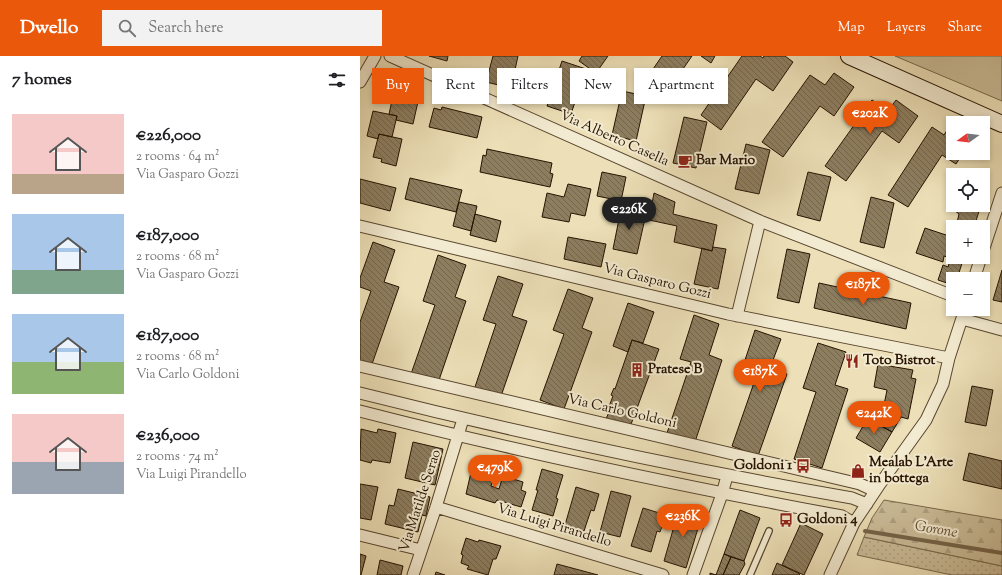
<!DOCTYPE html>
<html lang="en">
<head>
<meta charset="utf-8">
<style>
  :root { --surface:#fff; --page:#f2f2f2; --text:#202124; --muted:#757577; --accent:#ea580c }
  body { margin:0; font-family:"Sorts Mill Goudy",serif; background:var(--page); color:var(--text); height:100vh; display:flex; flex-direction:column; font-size:15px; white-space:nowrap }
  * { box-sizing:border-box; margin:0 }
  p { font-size:13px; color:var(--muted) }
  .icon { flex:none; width:22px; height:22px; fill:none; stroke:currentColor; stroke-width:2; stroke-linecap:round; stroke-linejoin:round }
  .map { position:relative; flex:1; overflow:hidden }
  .drawer { display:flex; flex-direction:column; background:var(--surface); width:360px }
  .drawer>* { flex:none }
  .guide { position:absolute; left:12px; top:12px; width:380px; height:36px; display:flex; gap:8px }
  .needle { width:26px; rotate:255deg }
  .buttons { position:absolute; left:586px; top:60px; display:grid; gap:8px }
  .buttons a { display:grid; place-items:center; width:44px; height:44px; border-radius:0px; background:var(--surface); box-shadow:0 2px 6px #0003; font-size:20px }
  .price { position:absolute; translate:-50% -34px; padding:0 9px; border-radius:14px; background:var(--accent); color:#fff; font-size:13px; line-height:26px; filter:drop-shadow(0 1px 2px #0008) }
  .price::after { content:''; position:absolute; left:50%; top:24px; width:12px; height:9px; margin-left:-6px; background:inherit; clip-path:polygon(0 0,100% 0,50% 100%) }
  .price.on { background:#222; color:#fff }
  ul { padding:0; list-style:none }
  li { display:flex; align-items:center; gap:12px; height:100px; padding:0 12px }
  li span { display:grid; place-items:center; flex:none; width:112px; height:80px; border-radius:0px; color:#555 }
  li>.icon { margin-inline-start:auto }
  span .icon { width:48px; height:48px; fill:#fffc; stroke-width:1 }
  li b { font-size:17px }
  h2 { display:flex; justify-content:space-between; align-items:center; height:48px; padding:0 12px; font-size:17px }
  .chip { padding:0 14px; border-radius:0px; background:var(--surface); box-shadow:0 2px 6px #0003; font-size:14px; line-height:36px }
  .chip.on { background:var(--accent); color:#fff }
  header { display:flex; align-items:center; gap:24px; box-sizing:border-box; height:56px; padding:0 20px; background:var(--accent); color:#fff }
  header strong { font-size:19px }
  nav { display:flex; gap:22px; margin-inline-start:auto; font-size:14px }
  .search { width:280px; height:36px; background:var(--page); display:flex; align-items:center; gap:10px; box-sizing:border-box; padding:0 14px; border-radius:0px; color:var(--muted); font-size:15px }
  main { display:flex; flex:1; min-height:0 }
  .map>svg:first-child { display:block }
  .grass { fill:url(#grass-dots); stroke:#78684c }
  .forest { fill:url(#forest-firs); stroke:#78684c }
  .park { fill:#cbbd99; stroke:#78684c }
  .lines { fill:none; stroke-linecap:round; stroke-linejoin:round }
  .stream { stroke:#756449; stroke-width:4 }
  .building { fill:url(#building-back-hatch); stroke:#261300 }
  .service-casing { stroke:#58462e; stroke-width:8 }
  .minor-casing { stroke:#58462e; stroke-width:13 }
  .secondary-casing { stroke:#261300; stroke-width:18 }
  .service { stroke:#f3ebd1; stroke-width:5.5 }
  .minor { stroke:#f3ebd1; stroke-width:11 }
  .secondary { stroke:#f3ebd1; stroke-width:16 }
  .labels { text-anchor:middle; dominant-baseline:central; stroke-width:4; stroke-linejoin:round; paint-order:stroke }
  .street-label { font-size:14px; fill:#261300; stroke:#f3ebd1 }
  .poi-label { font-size:14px; font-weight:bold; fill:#261300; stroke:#f3ebd1; text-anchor:start }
  .water-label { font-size:15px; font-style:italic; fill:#615036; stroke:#f3ebd1 }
</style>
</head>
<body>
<header>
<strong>Dwello</strong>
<div class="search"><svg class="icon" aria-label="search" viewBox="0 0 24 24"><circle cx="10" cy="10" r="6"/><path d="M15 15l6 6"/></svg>Search here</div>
<nav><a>Map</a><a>Layers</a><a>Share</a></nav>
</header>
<main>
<section class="drawer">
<h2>7 homes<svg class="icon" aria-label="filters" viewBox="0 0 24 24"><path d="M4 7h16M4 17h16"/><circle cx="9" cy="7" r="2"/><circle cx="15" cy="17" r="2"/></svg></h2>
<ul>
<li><span style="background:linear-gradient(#f6c9c9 75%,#b9a48a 0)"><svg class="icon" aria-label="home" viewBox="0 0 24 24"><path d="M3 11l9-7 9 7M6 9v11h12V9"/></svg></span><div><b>€226,000</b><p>2 rooms · 64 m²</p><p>Via Gasparo Gozzi</p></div></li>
<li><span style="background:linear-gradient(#a9c7e8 70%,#7fa58c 0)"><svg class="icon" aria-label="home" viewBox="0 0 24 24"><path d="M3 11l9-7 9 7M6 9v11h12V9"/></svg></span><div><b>€187,000</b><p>2 rooms · 68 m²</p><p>Via Gasparo Gozzi</p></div></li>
<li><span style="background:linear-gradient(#a9c7e8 60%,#8fb573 0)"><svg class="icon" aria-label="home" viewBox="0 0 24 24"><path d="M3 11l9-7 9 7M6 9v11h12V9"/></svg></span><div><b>€187,000</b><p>2 rooms · 68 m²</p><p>Via Carlo Goldoni</p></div></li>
<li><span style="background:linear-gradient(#f6c9c9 60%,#9aa5b1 0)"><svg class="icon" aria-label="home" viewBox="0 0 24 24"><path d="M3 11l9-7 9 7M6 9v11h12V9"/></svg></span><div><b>€236,000</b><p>2 rooms · 74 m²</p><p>Via Luigi Pirandello</p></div></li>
</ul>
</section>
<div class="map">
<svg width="642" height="519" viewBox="0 0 642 519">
  <defs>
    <pattern id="grass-dots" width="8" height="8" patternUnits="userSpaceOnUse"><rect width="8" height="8" fill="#cbbd99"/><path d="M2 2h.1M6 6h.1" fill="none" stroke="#aea282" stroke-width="1.8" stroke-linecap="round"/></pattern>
    <pattern id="forest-firs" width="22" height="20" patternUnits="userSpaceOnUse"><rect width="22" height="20" fill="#cbbd99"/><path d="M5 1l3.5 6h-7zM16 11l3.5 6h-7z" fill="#aea282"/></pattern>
    <pattern id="building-back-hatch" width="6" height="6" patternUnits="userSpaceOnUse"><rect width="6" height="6" fill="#8d7e60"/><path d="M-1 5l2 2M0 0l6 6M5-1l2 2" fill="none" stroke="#73664d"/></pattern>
  </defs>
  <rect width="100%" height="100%" fill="#ede0b8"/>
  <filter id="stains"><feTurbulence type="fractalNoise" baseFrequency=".005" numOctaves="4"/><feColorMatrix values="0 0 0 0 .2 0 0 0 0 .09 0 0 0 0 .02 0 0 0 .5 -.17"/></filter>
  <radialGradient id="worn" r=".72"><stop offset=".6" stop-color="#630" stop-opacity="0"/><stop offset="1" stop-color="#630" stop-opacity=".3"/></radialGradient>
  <path class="grass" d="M504,481L642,510V519H592L497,499Z"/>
  <path class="forest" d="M524,444L642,464V510L504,481L512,462Z"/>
  <path class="park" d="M535,0H642V45Z"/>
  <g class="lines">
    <path class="stream" d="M505,475L642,497"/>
  </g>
  <path class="building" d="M69,0H88L87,5Z
    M133,0H158L151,32L126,26Z
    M222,0H248L236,17L219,5Z
    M302,0H332L300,46L280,32Z
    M341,0H355L351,7Z
    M382,0H400L403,2L404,0H425L433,6L413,35L396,23L361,74L341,59Z
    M202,5L226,13L211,58L187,50Z
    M474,17L494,31L474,60L460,50L423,101L402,86L450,19L465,29Z
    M36,26L61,32L53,68L36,64L37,60L29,58Z
    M262,35L286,40L276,85L252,79Z
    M512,44L528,55L536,44L558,60L539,87L522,75L486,125L465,110Z
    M82,51L122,61L117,82L69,71L74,52L81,54Z
    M13,55L37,60L32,81L19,78L18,83L7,80Z
    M324,61L347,66L336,112L313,107Z
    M591,68L593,69V97H603L596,108L582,99L548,151L528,139L572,71L584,79Z
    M19,78L42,83L36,110L21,106L22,103L13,101Z
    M386,88L410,94L399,138L375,133Z
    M127,93L192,107L190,117L193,118L190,131L120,116L123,99L126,100Z
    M242,116L266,121L261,145L237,140Z
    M448,116L471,121L460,165L437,159Z
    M50,122L102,134L96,156L45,143Z
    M0,123L36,132L30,155L0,147Z
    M208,128L231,133L225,160L211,157L209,166L182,161L187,137L204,141Z
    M294,137L315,146L313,158L357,169L352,195L314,186L317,170L289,164Z
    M511,141L534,147L524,192L500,186Z
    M99,146L117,150L111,175L93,170Z
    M593,148V149H621L614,171H596L599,158L590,151Z
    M261,153L286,158L277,198L253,193Z
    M115,158L141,165L136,186L110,179Z
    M565,172L592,181L587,201L584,200L583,206L556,197Z
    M593,179V201H604L597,223H593V229L578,224L583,209L588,211L591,202L587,201Z
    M208,181L246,188L241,211L204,203Z
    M13,186L35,194L24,226L39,231L11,311L0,307V266L11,235L0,231V222Z
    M353,191L366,193L358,233L334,228L342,192L352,195Z
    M427,193L450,198L439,247L417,242Z
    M78,199L106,209L95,241L106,245L78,327L51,318L75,249L63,245Z
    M642,214V246L633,244Z
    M138,220L163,228L152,260L167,265L140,343L114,334L136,268L123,264Z
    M459,227L551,247L546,273L454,252Z
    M208,233L233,242L222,272L232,276L204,353L180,344L204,278L193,274Z
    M268,247L294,256L283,287L272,284L268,296L253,290Z
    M334,259L359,268L349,299L362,304L335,386L307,377L331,306L320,303Z
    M395,274L421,283L410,312L427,318L398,400L372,390L396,321L381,316Z
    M272,284L299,293L270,371L245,365L250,354L248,353L253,340L251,339L254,332L255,333Z
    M458,287L486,296L475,329L488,333L462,412L434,403L456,336L443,332Z
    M518,308L553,314L551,322L556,323L548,363L541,361L532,376L512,365L518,353L523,354L527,334L514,331Z
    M612,330L633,334L626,370L605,366Z
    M508,362L532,376L520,396L496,382Z
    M1,373L17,377L18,373L36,377L30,407L12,404L11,407L0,404Z
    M53,386L83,393L75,429L45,422Z
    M609,397L642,405V433L603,424Z
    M112,412L134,419L131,430L139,433L143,420L163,426L161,434L166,436L161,451L137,444L135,447L106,438Z
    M182,413L203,419L196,442L198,443L193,460L172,454L178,434H176Z
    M0,428L18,431L11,464L0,462Z
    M216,431L239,438L234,455L231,454L224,475L205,469Z
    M38,433L70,441L66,460L62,459L58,476L25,468L29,449L34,450Z
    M251,435L271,440L260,481L240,476Z
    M283,452L306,459L300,476L297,475L291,496L271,490Z
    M319,453L342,459L326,512L304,505Z
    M380,454L400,462L384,505L364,498Z
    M441,467L463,478L444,519L422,509Z
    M106,482L118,486L119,484L141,490L136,503H133L128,519L107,513L109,510L101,507L103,499L101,498Z
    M0,498L6,500L1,519H0Z
    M364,498L371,501L363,519H350V517L356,519Z
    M371,501L384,505L385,508L379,519H363Z
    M20,504L43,510L41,519H17Z
    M417,507L440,518L439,519H412Z
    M197,508L238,519H194Z
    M76,516L85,519H75Z"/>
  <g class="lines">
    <defs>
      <path id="service" d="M390,519L409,475"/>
      <path id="minor" d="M30,0L400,165L593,240
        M0,26L15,0
        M0,170L368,258L589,302
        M623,195L642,137
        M614,223L621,201
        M377,260L400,165
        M602,263L642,274
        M0,310L500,428L515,435
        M0,337C163,378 327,413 492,442L507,448
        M0,355C159,396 321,430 482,460L494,467
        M76,451L303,519
        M0,479L61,494
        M53,519L76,451L103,363
        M333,519L362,438L367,420
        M470,519L494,467L520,428L566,364L583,328L589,302L605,253"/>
      <path id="secondary" d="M489,0L642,68"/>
    </defs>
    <use href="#service" class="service-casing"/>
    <use href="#minor" class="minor-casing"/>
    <use href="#secondary" class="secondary-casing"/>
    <use href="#service" class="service"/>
    <use href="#minor" class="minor"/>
    <use href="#secondary" class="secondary"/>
  </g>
  <defs>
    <symbol id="cafe-bare" viewBox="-9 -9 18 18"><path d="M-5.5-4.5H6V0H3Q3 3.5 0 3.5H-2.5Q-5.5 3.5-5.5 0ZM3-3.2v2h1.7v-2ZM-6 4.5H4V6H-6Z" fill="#8f2418" stroke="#f3ebd1" stroke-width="2.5" paint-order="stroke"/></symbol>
    <symbol id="restaurant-bare" viewBox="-9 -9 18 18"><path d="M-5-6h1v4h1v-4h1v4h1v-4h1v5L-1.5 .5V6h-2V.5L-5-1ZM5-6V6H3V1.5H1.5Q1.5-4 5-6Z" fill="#8f2418" stroke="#f3ebd1" stroke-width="2.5" paint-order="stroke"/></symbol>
    <symbol id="building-bare" viewBox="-9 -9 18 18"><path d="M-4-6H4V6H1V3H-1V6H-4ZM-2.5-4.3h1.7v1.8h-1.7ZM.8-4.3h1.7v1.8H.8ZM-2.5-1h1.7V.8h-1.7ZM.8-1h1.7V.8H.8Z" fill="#8f2418" stroke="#f3ebd1" stroke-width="2.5" paint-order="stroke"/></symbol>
    <symbol id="bus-bare" viewBox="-9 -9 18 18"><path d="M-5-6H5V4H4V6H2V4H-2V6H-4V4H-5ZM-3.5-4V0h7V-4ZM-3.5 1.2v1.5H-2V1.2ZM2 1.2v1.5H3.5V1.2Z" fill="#8f2418" stroke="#f3ebd1" stroke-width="2.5" paint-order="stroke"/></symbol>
    <symbol id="shop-bare" viewBox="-9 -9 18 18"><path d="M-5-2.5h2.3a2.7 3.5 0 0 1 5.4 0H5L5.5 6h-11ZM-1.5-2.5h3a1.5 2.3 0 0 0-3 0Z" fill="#8f2418" stroke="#f3ebd1" stroke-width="2.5" paint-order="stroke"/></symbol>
  </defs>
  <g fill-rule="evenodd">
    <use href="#cafe-bare" x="315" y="95" width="20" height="20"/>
    <use href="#restaurant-bare" x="482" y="295" width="20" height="20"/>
    <use href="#building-bare" x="267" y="304" width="20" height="20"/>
    <use href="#bus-bare" x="433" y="400" width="20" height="20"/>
    <use href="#shop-bare" x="488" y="405" width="20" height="20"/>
    <use href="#bus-bare" x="416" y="454" width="20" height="20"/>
  </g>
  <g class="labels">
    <g class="street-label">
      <text transform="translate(254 83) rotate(24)">Via Alberto Casella</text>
      <text transform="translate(297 226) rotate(14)">Via Gasparo Gozzi</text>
      <text transform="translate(262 356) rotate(13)">Via Carlo Goldoni</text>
      <text transform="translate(61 445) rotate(-72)">Via Matilde Serao</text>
      <text transform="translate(194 470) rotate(17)">Via Luigi Pirandello</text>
    </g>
    <g class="poi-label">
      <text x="336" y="105">Bar Mario</text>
      <text x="503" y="305">Toto Bistrot</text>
      <text x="288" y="314">Pratese B</text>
      <text x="509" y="407">Mealab L'Arte<tspan x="509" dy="16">in bottega</tspan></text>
      <text x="432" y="410" text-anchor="end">Goldoni 1</text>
      <text x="437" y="464">Goldoni 4</text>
    </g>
    <g class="water-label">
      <text transform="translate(576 474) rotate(9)">Gorone</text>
    </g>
  </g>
  <rect width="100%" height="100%" filter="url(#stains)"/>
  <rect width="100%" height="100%" fill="url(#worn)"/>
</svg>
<div class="buttons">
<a><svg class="needle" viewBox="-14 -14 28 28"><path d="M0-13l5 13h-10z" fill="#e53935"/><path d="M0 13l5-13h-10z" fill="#757577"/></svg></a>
<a><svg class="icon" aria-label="locate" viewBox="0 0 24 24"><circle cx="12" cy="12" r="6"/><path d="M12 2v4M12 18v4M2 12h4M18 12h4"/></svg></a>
<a>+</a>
<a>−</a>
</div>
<b class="price" style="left:510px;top:79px">€202K</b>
<b class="price on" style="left:269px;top:175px">€226K</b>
<b class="price" style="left:503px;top:250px">€187K</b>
<b class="price" style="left:400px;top:337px">€187K</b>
<b class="price" style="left:514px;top:379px">€242K</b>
<b class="price" style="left:135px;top:433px">€479K</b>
<b class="price" style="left:323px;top:482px">€236K</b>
<div class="guide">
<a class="chip on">Buy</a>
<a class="chip">Rent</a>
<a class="chip">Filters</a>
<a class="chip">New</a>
<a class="chip">Apartment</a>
</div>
</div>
</main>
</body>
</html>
